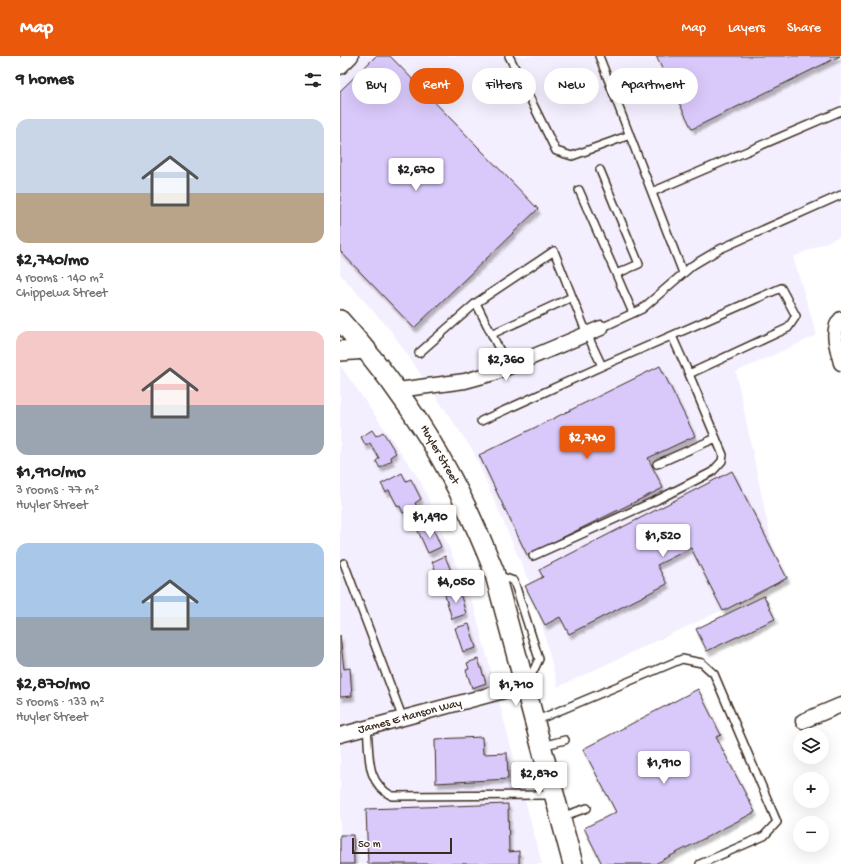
<!DOCTYPE html>
<html lang="en">
<head>
<meta charset="utf-8">
<style>
  :root { --surface:#fff; --page:#f2f2f2; --text:#222; --muted:#767676; --accent:#ea580c }
  body { margin:0; font-family:"Gochi Hand",sans-serif; background:var(--page); color:var(--text); height:100vh; display:flex; flex-direction:column; font-size:15px; white-space:nowrap }
  * { box-sizing:border-box; margin:0 }
  p { font-size:13px; color:var(--muted) }
  .icon { flex:none; width:22px; height:22px; fill:none; stroke:currentColor; stroke-width:2; stroke-linecap:round; stroke-linejoin:round }
  .map { position:relative; flex:1; overflow:hidden }
  .panel { display:flex; flex-direction:column; background:var(--surface); width:340px }
  .panel>* { flex:none }
  .top-card { position:absolute; left:12px; top:12px; width:380px; height:36px; display:flex; gap:8px }
  .tools { position:absolute; left:453px; top:672px; display:grid; gap:8px }
  .tools a { display:grid; place-items:center; width:36px; height:36px; border-radius:50%; background:var(--surface); box-shadow:0 4px 16px #0002; font-size:20px }
  .scale { position:absolute; left:12px; bottom:10px; width:100px; box-sizing:border-box; padding-left:4px; border:2px solid #3b2a1e; border-top:0; font-size:11px; line-height:14px; white-space:nowrap; color:#3b2a1e; -webkit-text-stroke:3px #fff; paint-order:stroke }
  .price { position:absolute; translate:-50% -34px; padding:0 9px; border-radius:4px; background:#fff; color:#222; font-size:13px; line-height:26px; filter:drop-shadow(0 1px 2px #0008) }
  .price::after { content:''; position:absolute; left:50%; top:24px; width:12px; height:9px; margin-left:-6px; background:inherit; clip-path:polygon(0 0,100% 0,50% 100%) }
  .price.on { background:var(--accent); color:#fff }
  ul { padding:0; list-style:none }
  li { display:grid; align-content:center; gap:8px; height:212px; padding:0 16px }
  li span { display:grid; place-items:center; height:124px; border-radius:12px; color:#555 }
  li>.icon { margin-inline-start:auto }
  span .icon { width:72px; height:72px; fill:#fffc; stroke-width:1 }
  li b { font-size:17px }
  h2 { display:flex; justify-content:space-between; align-items:center; height:48px; padding:0 16px; font-size:17px }
  .pill { padding:0 14px; border-radius:18px; background:var(--surface); box-shadow:0 4px 16px #0002; font-size:14px; line-height:36px }
  .pill.on { background:var(--accent); color:#fff }
  header { display:flex; align-items:center; gap:24px; box-sizing:border-box; height:56px; padding:0 20px; background:var(--accent); color:#fff }
  header strong { font-size:19px }
  nav { display:flex; gap:22px; margin-inline-start:auto; font-size:14px }
  main { display:flex; flex:1; min-height:0 }
  .map>svg:first-child { display:block }
  .built { fill:#f4effe }
  .building { fill:#d9c9fb; stroke:#3b2a1e; filter:url(#shadow) }
  .lines { fill:none; stroke-linecap:round; stroke-linejoin:round }
  .lane-casing { stroke:#3b2a1e; stroke-width:10 }
  .street-casing { stroke:#3b2a1e; stroke-width:17 }
  .secondary-casing { stroke:#3b2a1e; stroke-width:22 }
  .lane { stroke:#fff; stroke-width:7 }
  .street { stroke:#fff; stroke-width:14 }
  .secondary { stroke:#fff; stroke-width:19 }
  .labels { text-anchor:middle; dominant-baseline:central; stroke-width:3.5; stroke-linejoin:round; paint-order:stroke }
  .street-label { font-size:12px; fill:#3b2a1e; stroke:#fff }
</style>
</head>
<body>
<header>
<strong>Map</strong>
<nav><a>Map</a><a>Layers</a><a>Share</a></nav>
</header>
<main>
<section class="panel">
<h2>9 homes<svg class="icon" aria-label="filters" viewBox="0 0 24 24"><path d="M4 7h16M4 17h16"/><circle cx="9" cy="7" r="2"/><circle cx="15" cy="17" r="2"/></svg></h2>
<ul>
<li><span style="background:linear-gradient(#c9d6e8 60%,#b9a48a 0)"><svg class="icon" aria-label="home" viewBox="0 0 24 24"><path d="M3 11l9-7 9 7M6 9v11h12V9"/></svg></span><div><b>$2,740/mo</b><p>4 rooms · 140 m²</p><p>Chippewa Street</p></div></li>
<li><span style="background:linear-gradient(#f6c9c9 60%,#9aa5b1 0)"><svg class="icon" aria-label="home" viewBox="0 0 24 24"><path d="M3 11l9-7 9 7M6 9v11h12V9"/></svg></span><div><b>$1,910/mo</b><p>3 rooms · 77 m²</p><p>Huyler Street</p></div></li>
<li><span style="background:linear-gradient(#a9c7e8 60%,#9aa5b1 0)"><svg class="icon" aria-label="home" viewBox="0 0 24 24"><path d="M3 11l9-7 9 7M6 9v11h12V9"/></svg></span><div><b>$2,870/mo</b><p>5 rooms · 133 m²</p><p>Huyler Street</p></div></li>
</ul>
</section>
<div class="map">
<svg width="501" height="808" viewBox="0 0 501 808">
  <defs>
    <filter id="shadow"><feDropShadow dx="2.5" dy="4.5" stdDeviation="1" flood-color="#0004"/></filter>
  </defs>
  <rect width="100%" height="100%" fill="#fff"/>
  <filter id="ink" filterUnits="userSpaceOnUse"><feTurbulence type="fractalNoise" baseFrequency=".025" numOctaves="2"/><feDisplacementMap in="SourceGraphic" scale="8" xChannelSelector="R" yChannelSelector="G"/><feConvolveMatrix kernelMatrix="1 2 1 2 8 2 1 2 1" color-interpolation-filters="sRGB"/></filter>
  <g filter="url(#ink)">
    <path class="built" d="M0,0H501V180L453,201L477,279L396,316L440,527L218,631L193,535L133,395L51,275L0,218Z
      M0,309L80,424L134,551L202,808H0Z"/>
    <path class="building" d="M36,0H50L198,153L74,272L0,195V35Z
      M316,0H500L352,73Z
      M320,310L355,380L308,402L323,432L187,499L139,399Z
      M32,374L36,380L43,376L56,397L50,401L52,404L40,412L36,405L39,402L30,387L26,390L21,381Z
      M392,415L447,522L383,555L351,492L317,509L327,528L229,578L220,561L205,569L185,530L203,521L199,514Z
      M62,417L66,425L71,423L81,443L75,447L77,451L63,457L60,450L58,451L49,434L46,436L41,428Z
      M91,468L101,491L88,497L78,475Z
      M105,500L115,525L102,530L92,506Z
      M119,534L126,558L112,563L105,539Z
      M424,540L435,563L367,595L356,573Z
      M129,568L136,592L123,596L115,572Z
      M0,579L4,613L10,612L12,640L0,641Z
      M138,603L146,627L132,632L126,614L129,613L127,607Z
      M358,633L381,679L376,681L415,756L315,808H262L244,772L276,756L243,693Z
      M142,681L143,698L167,697L168,723L96,727L95,683Z
      M168,748L169,796L179,795V808H28L26,753Z
      M0,779H13L14,808H0Z"/>
    <g class="lines">
      <defs>
        <path id="lane" d="M169,0L216,95L232,100L290,79
          M259,0L343,217
          M260,114L299,208L276,218L293,257
          M239,134L276,218
          M312,136L501,55
          M136,247L214,195L247,278L262,310L141,365
          M261,272L302,253L353,209L380,193L501,139
          M152,278L232,241
          M332,280L349,318
          M79,297L136,247L168,311
          M317,408L376,382
          M193,500L317,444L372,416L382,405L383,399L349,318L448,272L456,260L441,232L262,310
          M4,507L63,663
          M157,519L174,525L199,603L188,626
          M195,665L342,603L362,607L374,618L437,766L424,780L360,808
          M27,672C30,699 25,726 52,740L213,739
          M202,690L225,684
          M221,761L247,752"/>
        <path id="street" d="M0,11L11,0
          M501,263C490,274 498,294 501,307
          M58,334L125,325L154,317L261,272
          M463,665L501,649
          M0,679L186,629"/>
        <path id="secondary" d="M0,264C70,342 116,418 154,515L233,808
          M0,295L26,293"/>
      </defs>
      <use href="#lane" class="lane-casing"/>
      <use href="#street" class="street-casing"/>
      <use href="#secondary" class="secondary-casing"/>
      <use href="#lane" class="lane"/>
      <use href="#street" class="street"/>
      <use href="#secondary" class="secondary"/>
    </g>
  </g>
  <g class="labels">
    <g class="street-label">
      <text transform="translate(99 399) rotate(60)">Huyler Street</text>
      <text transform="translate(70 661) rotate(-15)">James E Hanson Way</text>
    </g>
  </g>
</svg>
<div class="tools">
<a><svg class="icon" aria-label="layers" viewBox="0 0 24 24"><path d="M12 4l9 5-9 5-9-5zM3 14l9 5 9-5"/></svg></a>
<a>+</a>
<a>−</a>
</div>
<div class="scale">50 m</div>
<b class="price" style="left:76px;top:136px">$2,670</b>
<b class="price" style="left:166px;top:326px">$2,360</b>
<b class="price on" style="left:247px;top:404px">$2,740</b>
<b class="price" style="left:90px;top:483px">$1,490</b>
<b class="price" style="left:323px;top:502px">$1,520</b>
<b class="price" style="left:116px;top:548px">$4,050</b>
<b class="price" style="left:176px;top:651px">$1,710</b>
<b class="price" style="left:324px;top:729px">$1,910</b>
<b class="price" style="left:199px;top:740px">$2,870</b>
<div class="top-card">
<a class="pill">Buy</a>
<a class="pill on">Rent</a>
<a class="pill">Filters</a>
<a class="pill">New</a>
<a class="pill">Apartment</a>
</div>
</div>
</main>
</body>
</html>
